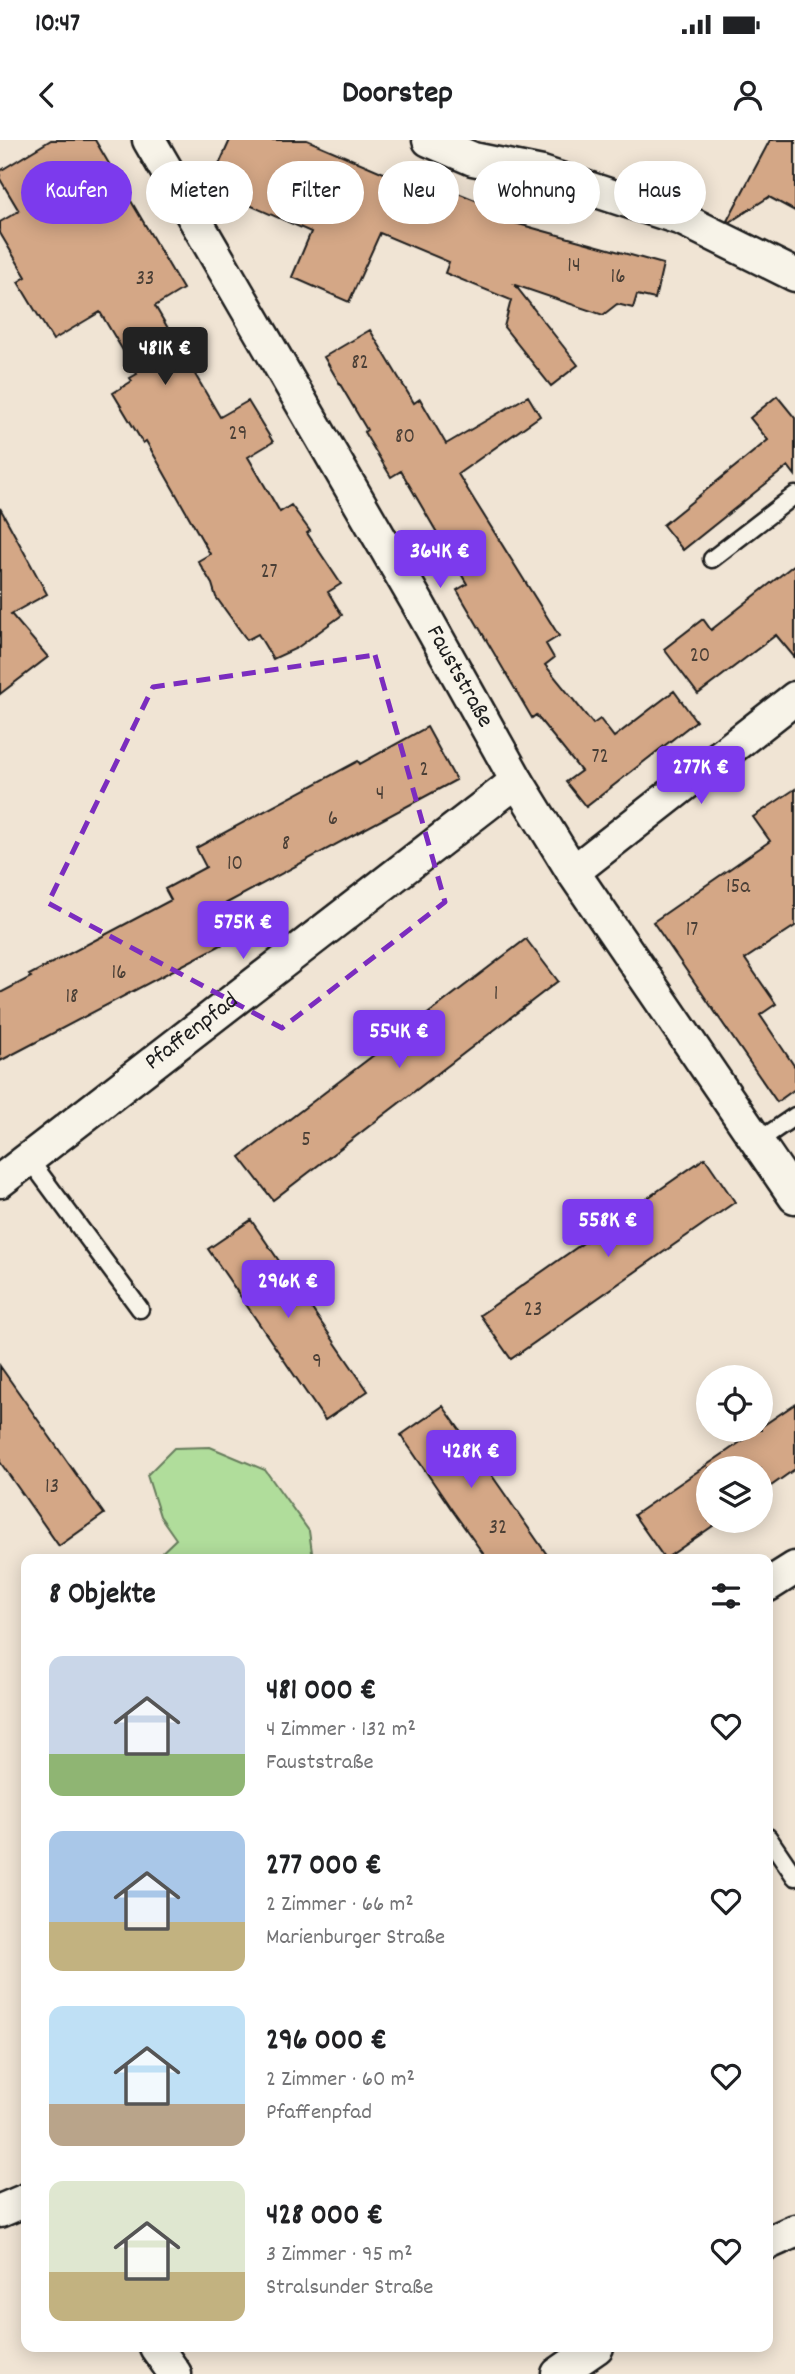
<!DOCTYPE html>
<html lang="de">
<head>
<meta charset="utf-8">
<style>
  :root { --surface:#fff; --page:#f2f2f2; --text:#202124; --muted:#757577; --accent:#7c3aed }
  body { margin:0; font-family:Dekko,sans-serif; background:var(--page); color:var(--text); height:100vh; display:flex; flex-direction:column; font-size:26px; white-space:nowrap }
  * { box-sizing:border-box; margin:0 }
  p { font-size:23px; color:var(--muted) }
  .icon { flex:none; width:38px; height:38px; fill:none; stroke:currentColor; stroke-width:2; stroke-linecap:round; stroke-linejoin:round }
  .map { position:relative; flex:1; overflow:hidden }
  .sheet { position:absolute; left:21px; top:1414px; width:752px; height:798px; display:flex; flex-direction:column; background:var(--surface); border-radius:14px; box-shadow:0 4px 18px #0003 }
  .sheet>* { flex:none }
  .hud { position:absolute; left:21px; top:21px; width:754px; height:63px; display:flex; gap:14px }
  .tools { position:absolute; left:696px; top:1225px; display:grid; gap:14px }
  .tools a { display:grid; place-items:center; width:77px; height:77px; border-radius:50%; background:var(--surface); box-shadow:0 4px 18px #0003; font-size:35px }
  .price { position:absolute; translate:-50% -60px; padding:0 16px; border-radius:7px; background:var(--accent); color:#fff; font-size:23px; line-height:46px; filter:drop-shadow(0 2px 4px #0008) }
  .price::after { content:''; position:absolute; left:50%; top:42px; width:21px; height:16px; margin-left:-10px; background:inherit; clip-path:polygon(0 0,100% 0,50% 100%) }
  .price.active { background:#222; color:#fff }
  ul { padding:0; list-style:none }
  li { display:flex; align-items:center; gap:21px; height:175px; padding:0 28px }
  li span { display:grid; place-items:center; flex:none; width:196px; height:140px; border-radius:14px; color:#555 }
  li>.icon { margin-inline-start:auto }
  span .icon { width:84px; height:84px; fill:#fffc; stroke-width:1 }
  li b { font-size:30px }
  h2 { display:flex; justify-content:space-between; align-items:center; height:84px; padding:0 28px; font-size:30px }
  .pill { padding:0 24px; border-radius:32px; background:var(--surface); box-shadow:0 4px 18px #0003; font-size:24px; line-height:63px }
  .pill.active { background:var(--accent); color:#fff }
  .status { display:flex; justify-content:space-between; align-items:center; height:49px; padding:0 35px; background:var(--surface); direction:ltr }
  .status svg { height:19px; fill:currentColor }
  header { display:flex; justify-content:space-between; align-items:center; height:91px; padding:0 28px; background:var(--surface); font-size:32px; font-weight:700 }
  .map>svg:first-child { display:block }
  .green { fill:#b0dd9b; stroke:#667c5c; stroke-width:2 }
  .building { fill:#d4a786; stroke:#1c1c1c; stroke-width:2 }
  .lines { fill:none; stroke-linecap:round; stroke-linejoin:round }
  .service-casing { stroke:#1c1c1c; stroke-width:21 }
  .minor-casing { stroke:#1c1c1c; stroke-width:37 }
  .service { stroke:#f7f3e8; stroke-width:16 }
  .minor { stroke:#f7f3e8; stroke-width:32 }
  .marked { fill:none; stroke:#7b2cbf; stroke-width:5; stroke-dasharray:14 9; stroke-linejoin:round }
  .labels { text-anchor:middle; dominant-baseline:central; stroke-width:5; stroke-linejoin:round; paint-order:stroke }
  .number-label { font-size:21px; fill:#4a3f36 }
  .street-label { font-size:24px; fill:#1c1c1c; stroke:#f7f3e8 }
</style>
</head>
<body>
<div class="status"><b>10:47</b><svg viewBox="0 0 49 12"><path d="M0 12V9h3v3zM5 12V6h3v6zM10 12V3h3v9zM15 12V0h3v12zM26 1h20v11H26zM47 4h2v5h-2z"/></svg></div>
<header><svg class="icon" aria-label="back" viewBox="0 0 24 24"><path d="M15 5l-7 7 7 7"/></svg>Doorstep<svg class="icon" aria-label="person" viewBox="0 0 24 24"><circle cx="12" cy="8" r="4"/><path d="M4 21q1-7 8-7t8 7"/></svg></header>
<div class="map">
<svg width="795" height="2234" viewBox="0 0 795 2234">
  <rect width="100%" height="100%" fill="#f0e4d4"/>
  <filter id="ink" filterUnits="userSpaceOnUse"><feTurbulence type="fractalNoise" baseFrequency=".0143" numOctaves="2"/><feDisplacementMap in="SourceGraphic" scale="14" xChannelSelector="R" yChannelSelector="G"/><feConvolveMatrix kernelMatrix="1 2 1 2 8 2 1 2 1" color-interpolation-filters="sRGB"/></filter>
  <g filter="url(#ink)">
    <path class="green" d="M210,1307L265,1330L309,1391L313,1419H155L176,1399L160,1376L147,1335L174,1308Z"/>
    <path class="building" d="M51,0H95L183,149L155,166L220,277L248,261L273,302L248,317L280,372L291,365L310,391L307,393L341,444L328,452L342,475L297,508L273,519L258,494L247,500L216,457L212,444L198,421L210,414L146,301L143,303L113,253L132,241L130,238L137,234L100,172L53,200L18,142L26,137L0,93V82L19,71L0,39V31Z
      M230,0H307L400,40L407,23L447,40L443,47L517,77L515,83L663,124L655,159L637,155L633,168L617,164L603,175L515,145L578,225L551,246L504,187L511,160L445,133L449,122L380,93L349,162L292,137L311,92L238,60L218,27Z
      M770,0H795V71L769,57L730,82L727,81Z
      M370,190L414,263L420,259L446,304L528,256L540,276L458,334L559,496L546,504L554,518L545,525L593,584L600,579L614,597L674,551L696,581L586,667L566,642L581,631L536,575L532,578L457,450L467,444L401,331L391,337L364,292L367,290L324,217Z
      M777,256L795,278V335L788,326L683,410L663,385L768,300L750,278Z
      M0,368L47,454L11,474L48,517L0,554Z
      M795,424V518L776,495L698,554L664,509L703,479L711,490Z
      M427,587L456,640L225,764L242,794L0,921V853L31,837L29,835L171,760L165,749L206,727L196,708L358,621L360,624Z
      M795,649V786L745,819L776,864L760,875L795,927V949L777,962L653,782L770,701L753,677Z
      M526,799L558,841L273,1060L240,1017Z
      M705,1018L735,1062L511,1219L480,1175Z
      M251,1080L368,1251L325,1280L208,1109Z
      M0,1226L104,1374L59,1406L0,1322Z
      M795,1264V1329L761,1353V1328H709V1381H720L665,1419L634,1375L758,1290H761V1287Z
      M443,1266L495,1340L550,1419H487L452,1370L401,1295Z"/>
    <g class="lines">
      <defs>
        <path id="service" d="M712,419L795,355
          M757,1002L795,976
          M29,1019L140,1169
          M768,1697L795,1737"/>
        <g id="minor">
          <path id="s1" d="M149,0L417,462L517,641L573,732L795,1057"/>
          <path d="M429,0L473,19L542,33L682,79L795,135"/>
          <path d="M573,732L795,558"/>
          <path id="s2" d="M0,1041L517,641"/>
          <path d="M768,1445L795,1428"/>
          <path d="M0,2071L26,2060"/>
          <path d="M768,2103L795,2091"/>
          <path d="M156,2207L175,2234"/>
          <path d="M558,2234L597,2207"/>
        </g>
      </defs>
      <use href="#service" class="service-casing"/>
      <use href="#minor" class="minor-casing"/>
      <use href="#service" class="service"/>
      <use href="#minor" class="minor"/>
    </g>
  </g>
  <path class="marked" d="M375,515L445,762L282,888L48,763L153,547Z"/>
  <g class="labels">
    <g class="number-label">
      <text x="574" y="127">14</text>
      <text x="618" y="138">16</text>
      <text x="145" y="140">33</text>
      <text x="360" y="224">82</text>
      <text x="238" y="295">29</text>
      <text x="405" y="298">80</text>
      <text x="269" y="433">27</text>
      <text x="700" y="517">20</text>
      <text x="600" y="618">72</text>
      <text x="424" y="631">2</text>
      <text x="380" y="655">4</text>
      <text x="333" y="680">6</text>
      <text x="286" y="705">8</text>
      <text x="235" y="725">10</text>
      <text x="738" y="748">15a</text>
      <text x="692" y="791">17</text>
      <text x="119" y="834">16</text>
      <text x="496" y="855">1</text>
      <text x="72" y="858">18</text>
      <text x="306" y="1001">5</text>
      <text x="533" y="1171">23</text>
      <text x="317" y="1223">9</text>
      <text x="52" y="1348">13</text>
      <text x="498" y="1389">32</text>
    </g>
    <g class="street-label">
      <text stroke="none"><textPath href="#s1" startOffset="620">Fauststraße</textPath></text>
      <text stroke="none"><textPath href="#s2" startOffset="243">Pfaffenpfad</textPath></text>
    </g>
  </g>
</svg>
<div class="tools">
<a><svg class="icon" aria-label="locate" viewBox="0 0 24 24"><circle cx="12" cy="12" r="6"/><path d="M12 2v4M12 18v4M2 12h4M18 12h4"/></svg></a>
<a><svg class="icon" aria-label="layers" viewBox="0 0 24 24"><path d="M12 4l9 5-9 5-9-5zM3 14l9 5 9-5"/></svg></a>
</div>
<b class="price active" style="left:165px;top:247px">481K €</b>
<b class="price" style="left:440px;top:450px">364K €</b>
<b class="price" style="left:701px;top:666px">277K €</b>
<b class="price" style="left:243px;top:821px">575K €</b>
<b class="price" style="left:399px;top:930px">554K €</b>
<b class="price" style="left:608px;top:1119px">558K €</b>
<b class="price" style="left:288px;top:1180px">296K €</b>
<b class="price" style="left:471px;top:1350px">428K €</b>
<div class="hud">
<a class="pill active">Kaufen</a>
<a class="pill">Mieten</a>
<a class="pill">Filter</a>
<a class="pill">Neu</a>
<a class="pill">Wohnung</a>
<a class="pill">Haus</a>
</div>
<section class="sheet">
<h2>8 Objekte<svg class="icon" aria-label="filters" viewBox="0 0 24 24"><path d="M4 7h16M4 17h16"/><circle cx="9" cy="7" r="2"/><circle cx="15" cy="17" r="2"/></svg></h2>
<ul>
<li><span style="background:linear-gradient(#c9d6e8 70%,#8fb573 0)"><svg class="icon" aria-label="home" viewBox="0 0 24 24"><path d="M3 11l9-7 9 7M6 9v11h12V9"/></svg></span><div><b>481 000 €</b><p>4 Zimmer · 132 m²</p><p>Fauststraße</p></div><svg class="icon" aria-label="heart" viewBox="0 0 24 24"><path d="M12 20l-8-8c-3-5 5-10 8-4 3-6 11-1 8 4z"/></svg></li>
<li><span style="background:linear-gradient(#a9c7e8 65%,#c2b280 0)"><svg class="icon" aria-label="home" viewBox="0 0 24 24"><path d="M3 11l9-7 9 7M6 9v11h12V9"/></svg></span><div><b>277 000 €</b><p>2 Zimmer · 66 m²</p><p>Marienburger Straße</p></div><svg class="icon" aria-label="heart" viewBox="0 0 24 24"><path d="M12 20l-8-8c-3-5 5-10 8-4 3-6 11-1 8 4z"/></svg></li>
<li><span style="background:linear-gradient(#bfe0f5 70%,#b9a48a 0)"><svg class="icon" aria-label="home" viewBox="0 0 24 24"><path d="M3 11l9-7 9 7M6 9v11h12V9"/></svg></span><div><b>296 000 €</b><p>2 Zimmer · 60 m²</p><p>Pfaffenpfad</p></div><svg class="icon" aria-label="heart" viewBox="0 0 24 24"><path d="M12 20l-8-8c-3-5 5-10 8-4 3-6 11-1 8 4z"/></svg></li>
<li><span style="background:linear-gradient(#dfe7d0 65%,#c2b280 0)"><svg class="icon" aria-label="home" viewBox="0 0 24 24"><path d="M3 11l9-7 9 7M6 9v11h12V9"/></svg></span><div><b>428 000 €</b><p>3 Zimmer · 95 m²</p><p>Stralsunder Straße</p></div><svg class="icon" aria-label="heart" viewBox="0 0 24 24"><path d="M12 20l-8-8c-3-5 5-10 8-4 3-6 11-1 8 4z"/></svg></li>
</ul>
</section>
</div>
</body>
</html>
